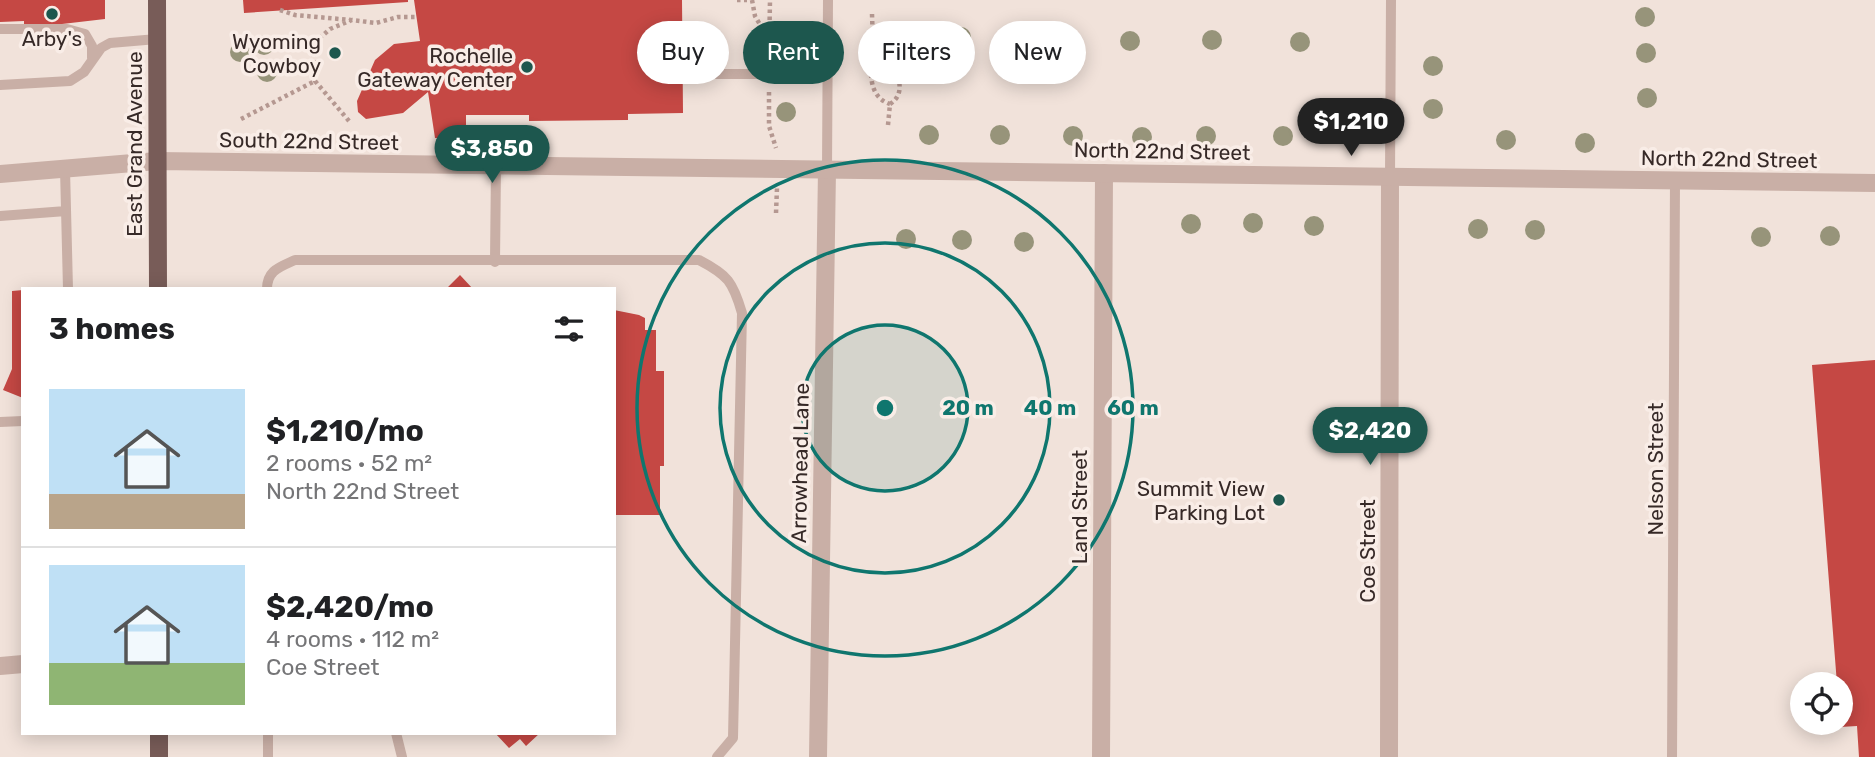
<!DOCTYPE html>
<html lang="en">
<head>
<meta charset="utf-8">
<style>
  :root { --surface:#fff; --page:#f2f2f2; --text:#202124; --muted:#757577; --line:#e0e0e0; --accent:#1d574e }
  body { margin:0; font-family:Rubik,sans-serif; background:var(--page); color:var(--text); height:100vh; display:flex; flex-direction:column; font-size:26px; white-space:nowrap }
  * { box-sizing:border-box; margin:0 }
  p { font-size:23px; color:var(--muted) }
  .icon { flex:none; width:38px; height:38px; fill:none; stroke:currentColor; stroke-width:2; stroke-linecap:round; stroke-linejoin:round }
  .map { position:relative; flex:1; overflow:hidden }
  .sheet { position:absolute; left:21px; top:287px; width:595px; height:448px; display:flex; flex-direction:column; background:var(--surface); border-radius:0px; box-shadow:0 4px 18px #0003 }
  .sheet>* { flex:none }
  .guide { position:absolute; left:637px; top:21px; width:665px; height:63px; display:flex; gap:14px }
  .controls { position:absolute; left:1790px; top:672px; display:grid; gap:14px }
  .controls a { display:grid; place-items:center; width:63px; height:63px; border-radius:50%; background:var(--surface); box-shadow:0 4px 18px #0003; font-size:35px }
  .price { position:absolute; translate:-50% -60px; padding:0 16px; border-radius:24px; background:var(--accent); color:#fff; font-size:23px; line-height:46px; filter:drop-shadow(0 2px 4px #0008) }
  .price::after { content:''; position:absolute; left:50%; top:42px; width:21px; height:16px; margin-left:-10px; background:inherit; clip-path:polygon(0 0,100% 0,50% 100%) }
  .price.current { background:#222; color:#fff }
  ul { padding:0; list-style:none }
  li { display:flex; align-items:center; gap:21px; height:175px; padding:0 28px }
  li+li { border-top:2px solid var(--line) }
  li span { display:grid; place-items:center; flex:none; width:196px; height:140px; border-radius:0px; color:#555 }
  li>.icon { margin-inline-start:auto }
  span .icon { width:84px; height:84px; fill:#fffc; stroke-width:1 }
  li b { font-size:30px }
  h2 { display:flex; justify-content:space-between; align-items:center; height:84px; padding:0 28px; font-size:30px }
  .tag { padding:0 24px; border-radius:32px; background:var(--surface); box-shadow:0 4px 18px #0003; font-size:24px; line-height:63px }
  .tag.current { background:var(--accent); color:#fff }
  .map>svg:first-child { display:block }
  .building { fill:#c54844 }
  .lines { fill:none; stroke-linecap:round; stroke-linejoin:round }
  .path { stroke:#b59891; stroke-width:4.5; stroke-dasharray:3.5 3.5; stroke-linecap:butt }
  .service { stroke:#c9afa6; stroke-width:10 }
  .minor { stroke:#c9afa6; stroke-width:18 }
  .tertiary { stroke:#c9afa6; stroke-width:18 }
  .primary { stroke:#785c58; stroke-width:18 }
  .tree { fill:#97947a }
  .ring { fill:none; stroke:#0f766e; stroke-width:3.5 }
  .poi-dot { fill:#1d574e; stroke:#f9ede7; stroke-width:2.5 }
  .labels { text-anchor:middle; dominant-baseline:central; stroke-width:7; stroke-linejoin:round; paint-order:stroke }
  .poi-label { font-size:21px; fill:#362927; stroke:#f9ede7; text-anchor:end }
  .street-label { font-size:21px; fill:#362927; stroke:#f9ede7 }
  .centre { fill:#0f766e; stroke:#f9ede7; stroke-width:3.5 }
  .ring-label { font-size:21px; text-anchor:middle; font-weight:bold; fill:#0f766e; stroke:#f9ede7; stroke-width:7; stroke-linejoin:round; paint-order:stroke }
</style>
</head>
<body>
<div class="map">
<svg width="1875" height="757" viewBox="0 0 1875 757">
  <rect width="100%" height="100%" fill="#f1e2da"/>
  <path class="building" d="M0,0H105V19L62,24V27L24,28V21L0,22Z
    M243,0H408V2L244,13Z
    M414,0H682L683,113L628,114V120L529,121V115H466V138H435L428,92L403,113L366,119L358,112L357,101L375,60L394,44L420,41Z
    M460,275L473,289H446Z
    M23,290V398L3,390L12,369V291Z
    M614,310L639,315L645,318V330H656V371H664V466H660V515H614Z
    M1875,360V757H1859L1857,726L1840,727L1841,684H1837L1812,365Z
    M495,733H540L526,746L520,739L509,748Z"/>
  <g class="lines">
    <path class="path" d="M737,0H747
      M752,0L755,16L768,38
      M280,10L295,15L351,20
      M872,14L873,45L880,63
      M769,55L770,0
      M769,92V126L776,148
      M241,119L315,81
      M349,121L315,81L313,44L330,29L352,20L376,23L398,17H416
      M888,125L890,104C906,94 900,73 887,64L880,63L871,71C871,86 875,99 890,104
      M776,213L777,188"/>
    <path class="service" d="M0,29H67L85,34L92,46V58
      M683,74H828
      M0,85L70,81L84,72L101,48L110,43L157,39
      M65,169L68,289
      M827,170L828,0
      M1390,177L1391,0
      M0,216L66,211
      M495,262L496,166
      M267,289C267,270 280,267 295,260H699C728,275 733,282 742,313L733,738L717,757
      M0,422L23,421
      M268,733V757
      M396,733L402,757
      M1672,757L1675,181"/>
    <path class="minor" d="M0,666L23,664
      M818,757L827,170
      M1101,757L1104,173
      M1389,757L1390,177"/>
    <path class="tertiary" d="M0,174L157,161L1875,183"/>
    <path class="primary" d="M157,0L158,289
      M159,733V757"/>
  </g>
  <g class="tree">
    <circle cx="1645" cy="17" r="10"/>
    <circle cx="961" cy="37" r="10"/>
    <circle cx="1045" cy="39" r="10"/>
    <circle cx="1212" cy="40" r="10"/>
    <circle cx="1130" cy="41" r="10"/>
    <circle cx="1300" cy="42" r="10"/>
    <circle cx="264" cy="45" r="10"/>
    <circle cx="240" cy="52" r="10"/>
    <circle cx="1646" cy="53" r="10"/>
    <circle cx="1433" cy="66" r="10"/>
    <circle cx="267" cy="72" r="10"/>
    <circle cx="1647" cy="98" r="10"/>
    <circle cx="1433" cy="109" r="10"/>
    <circle cx="786" cy="112" r="10"/>
    <circle cx="929" cy="135" r="10"/>
    <circle cx="1000" cy="135" r="10"/>
    <circle cx="1073" cy="136" r="10"/>
    <circle cx="1206" cy="136" r="10"/>
    <circle cx="1283" cy="136" r="10"/>
    <circle cx="1142" cy="137" r="10"/>
    <circle cx="1506" cy="140" r="10"/>
    <circle cx="1585" cy="143" r="10"/>
    <circle cx="1253" cy="223" r="10"/>
    <circle cx="1191" cy="224" r="10"/>
    <circle cx="1314" cy="226" r="10"/>
    <circle cx="1478" cy="229" r="10"/>
    <circle cx="1535" cy="230" r="10"/>
    <circle cx="1830" cy="236" r="10"/>
    <circle cx="1761" cy="237" r="10"/>
    <circle cx="906" cy="239" r="10"/>
    <circle cx="962" cy="240" r="10"/>
    <circle cx="1024" cy="242" r="10"/>
  </g>
  <circle cx="885" cy="408" r="83" fill="#0f766e" fill-opacity=".12"/>
  <g class="ring">
    <circle cx="885" cy="408" r="83"/>
    <circle cx="885" cy="408" r="165"/>
    <circle cx="885" cy="408" r="248"/>
  </g>
  <g class="poi-dot">
    <circle cx="52" cy="14" r="7"/>
    <circle cx="335" cy="53" r="7"/>
    <circle cx="527" cy="67" r="7"/>
    <circle cx="1279" cy="500" r="7"/>
  </g>
  <g class="labels">
    <g class="poi-label">
      <text x="52" y="38" text-anchor="middle">Arby's</text>
      <text x="321" y="41">Wyoming<tspan x="321" dy="24">Cowboy</tspan></text>
      <text x="513" y="55">Rochelle<tspan x="513" dy="24">Gateway Center</tspan></text>
      <text x="1265" y="488">Summit View<tspan x="1265" dy="24">Parking Lot</tspan></text>
    </g>
    <g class="street-label">
      <text transform="translate(309 141) rotate(1)">South 22nd Street</text>
      <text transform="translate(134 144) rotate(-90)">East Grand Avenue</text>
      <text transform="translate(1162 151) rotate(1)">North 22nd Street</text>
      <text transform="translate(1729 159) rotate(1)">North 22nd Street</text>
      <text transform="translate(800 463) rotate(-89)">Arrowhead Lane</text>
      <text transform="translate(1655 469) rotate(-90)">Nelson Street</text>
      <text transform="translate(1079 507) rotate(-90)">Land Street</text>
      <text transform="translate(1367 551) rotate(-90)">Coe Street</text>
    </g>
  </g>
  <circle cx="885" cy="408" r="10" class="centre"/>
  <g class="ring-label">
    <text x="968" y="415">20 m</text>
    <text x="1050" y="415">40 m</text>
    <text x="1133" y="415">60 m</text>
  </g>
</svg>
<div class="controls">
<a><svg class="icon" aria-label="locate" viewBox="0 0 24 24"><circle cx="12" cy="12" r="6"/><path d="M12 2v4M12 18v4M2 12h4M18 12h4"/></svg></a>
</div>
<b class="price current" style="left:1351px;top:158px">$1,210</b>
<b class="price" style="left:492px;top:185px">$3,850</b>
<b class="price" style="left:1370px;top:467px">$2,420</b>
<div class="guide">
<a class="tag">Buy</a>
<a class="tag current">Rent</a>
<a class="tag">Filters</a>
<a class="tag">New</a>
</div>
<section class="sheet">
<h2>3 homes<svg class="icon" aria-label="filters" viewBox="0 0 24 24"><path d="M4 7h16M4 17h16"/><circle cx="9" cy="7" r="2"/><circle cx="15" cy="17" r="2"/></svg></h2>
<ul>
<li><span style="background:linear-gradient(#bfe0f5 75%,#b9a48a 0)"><svg class="icon" aria-label="home" viewBox="0 0 24 24"><path d="M3 11l9-7 9 7M6 9v11h12V9"/></svg></span><div><b>$1,210/mo</b><p>2 rooms · 52 m²</p><p>North 22nd Street</p></div></li>
<li><span style="background:linear-gradient(#bfe0f5 70%,#8fb573 0)"><svg class="icon" aria-label="home" viewBox="0 0 24 24"><path d="M3 11l9-7 9 7M6 9v11h12V9"/></svg></span><div><b>$2,420/mo</b><p>4 rooms · 112 m²</p><p>Coe Street</p></div></li>
</ul>
</section>
</div>
</body>
</html>
